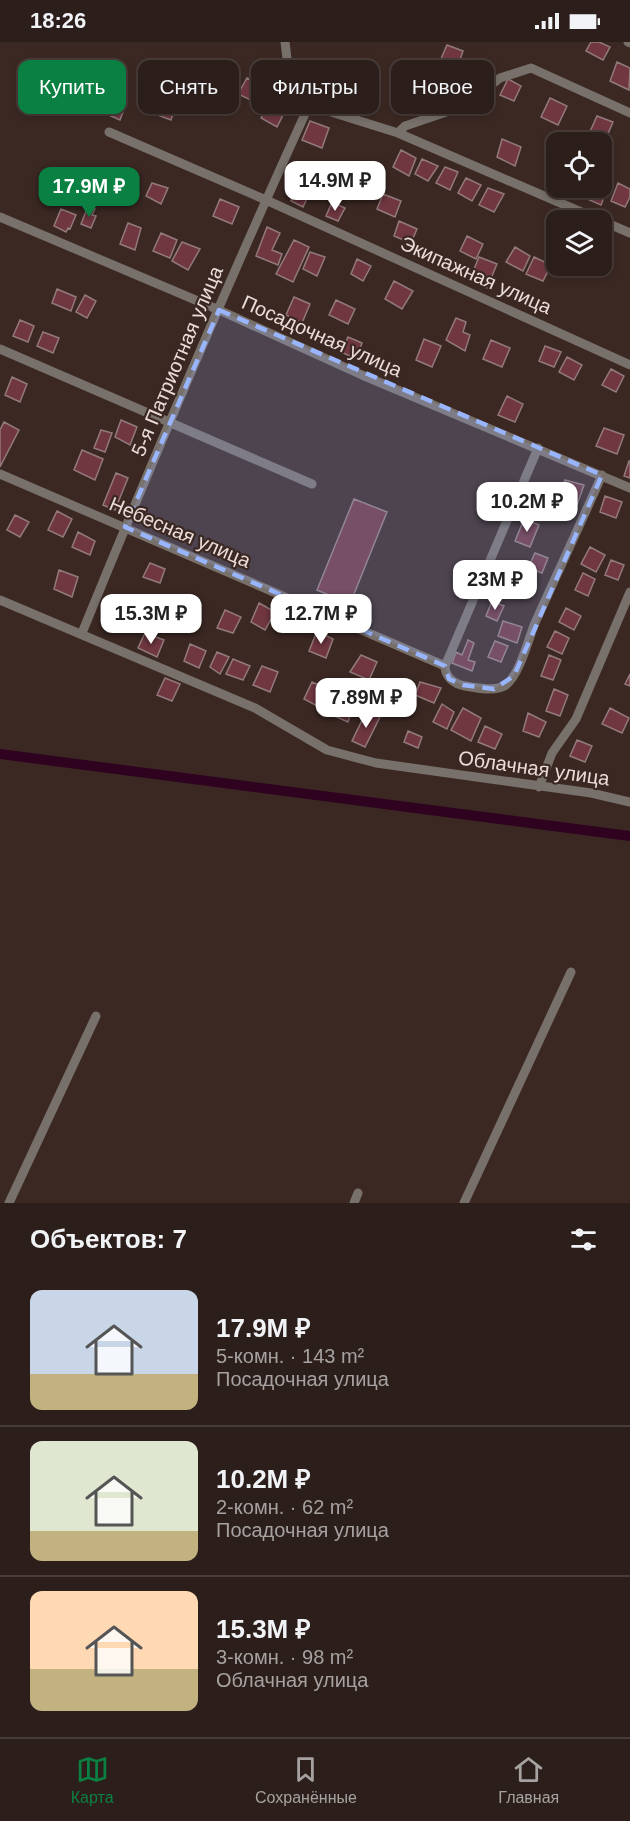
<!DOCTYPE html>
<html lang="ru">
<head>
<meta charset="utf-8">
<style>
  :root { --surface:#2c1e1a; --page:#382b27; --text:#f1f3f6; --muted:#a6a2a2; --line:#483c39; --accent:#0b8043 }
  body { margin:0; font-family:Arial,sans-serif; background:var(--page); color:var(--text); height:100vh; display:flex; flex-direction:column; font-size:22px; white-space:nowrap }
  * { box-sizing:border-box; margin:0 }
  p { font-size:20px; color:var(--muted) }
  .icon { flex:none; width:33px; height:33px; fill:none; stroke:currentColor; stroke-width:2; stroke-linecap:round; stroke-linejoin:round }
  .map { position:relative; height:1161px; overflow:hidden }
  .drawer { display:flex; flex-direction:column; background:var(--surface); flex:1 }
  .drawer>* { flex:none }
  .guide { position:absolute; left:18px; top:18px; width:594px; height:54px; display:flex; gap:12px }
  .controls { position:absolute; left:546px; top:90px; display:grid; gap:12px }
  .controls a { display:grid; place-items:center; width:66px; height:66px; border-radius:12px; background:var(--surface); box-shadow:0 3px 9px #0003,0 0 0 2px var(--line); font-size:30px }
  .price { position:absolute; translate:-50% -51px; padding:0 14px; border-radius:12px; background:#fff; color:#222; font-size:20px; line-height:39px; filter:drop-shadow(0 2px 3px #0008) }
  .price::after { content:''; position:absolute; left:50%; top:36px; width:18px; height:14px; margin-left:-9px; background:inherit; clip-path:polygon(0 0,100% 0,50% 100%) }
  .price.current { background:var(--accent); color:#fff }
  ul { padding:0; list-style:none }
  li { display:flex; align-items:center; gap:18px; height:150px; padding:0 30px }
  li+li { border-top:2px solid var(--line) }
  li span { display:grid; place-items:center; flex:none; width:168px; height:120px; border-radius:12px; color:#555 }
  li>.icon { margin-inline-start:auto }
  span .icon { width:72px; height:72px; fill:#fffc; stroke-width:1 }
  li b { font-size:26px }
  h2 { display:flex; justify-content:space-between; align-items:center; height:72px; padding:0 30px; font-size:26px }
  .tag { padding:0 21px; border-radius:12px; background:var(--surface); box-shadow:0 3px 9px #0003,0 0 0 2px var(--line); font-size:21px; line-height:54px }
  .tag.current { background:var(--accent); color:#fff }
  .status { display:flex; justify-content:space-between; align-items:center; height:42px; padding:0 30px; background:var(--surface); direction:ltr }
  .status svg { height:16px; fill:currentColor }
  .dock { display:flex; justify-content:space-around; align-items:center; height:84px; border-top:2px solid var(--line); background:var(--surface); font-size:16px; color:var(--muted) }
  .dock a { display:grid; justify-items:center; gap:3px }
  .dock .current { color:var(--accent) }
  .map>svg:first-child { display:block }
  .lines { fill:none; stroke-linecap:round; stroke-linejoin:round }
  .canal { stroke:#2f0320; stroke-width:10 }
  .building { fill:#703741; stroke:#927a7c; stroke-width:1.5 }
  .street { stroke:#78706a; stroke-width:9 }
  .marked { fill:#98b5fd; fill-opacity:0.2; stroke:#98b5fd; stroke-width:4.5; stroke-dasharray:12 8; stroke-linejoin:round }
  .labels { text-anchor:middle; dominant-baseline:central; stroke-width:4.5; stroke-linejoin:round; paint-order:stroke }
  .street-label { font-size:20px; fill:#eadcd9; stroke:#3b2823 }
</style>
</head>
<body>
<div class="status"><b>18:26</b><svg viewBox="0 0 49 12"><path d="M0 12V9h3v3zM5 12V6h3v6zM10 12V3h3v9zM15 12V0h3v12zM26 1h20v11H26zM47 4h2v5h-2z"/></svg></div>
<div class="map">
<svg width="630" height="1161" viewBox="0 0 630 1161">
  <rect width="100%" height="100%" fill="#3b2823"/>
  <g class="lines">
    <path class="canal" d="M0,712L630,794"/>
  </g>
  <path class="building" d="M591,0H599L610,5L603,18L586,9Z
    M447,3L463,9L457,26L440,19Z
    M617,20L630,26L629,48L610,39Z
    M173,33L192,42L187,56L166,49Z
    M357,33L374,41L366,63L348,54Z
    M247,36L265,45L257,61L238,52Z
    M508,37L521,44L514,59L500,53Z
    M110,51L127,59L120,78L102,70Z
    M162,56L177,60L171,78L155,72Z
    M550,56L567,64L558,83L541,75Z
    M270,61L285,69L277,85L261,76Z
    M597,74L613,80L604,101L588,94Z
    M310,79L329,86L322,106L302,98Z
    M502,97L521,105L515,124L497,115Z
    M401,108L416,116L409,134L393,125Z
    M422,117L438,124L428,139L415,132Z
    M445,125L458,130L450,148L436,141Z
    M466,136L481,143L472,159L458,151Z
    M152,141L168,146L161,162L146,154Z
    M618,141L630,147V155L625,165L611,159Z
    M297,144L310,150L303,165L291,159Z
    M488,146L504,152L494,170L479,163Z
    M591,146L607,148L601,163L585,156Z
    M383,152L401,159L395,175L377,167Z
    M220,157L239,165L232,182L213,174Z
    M332,160L345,166L338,179L326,174Z
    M88,164L95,167L92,173L96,174L91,186L81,182Z
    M61,167L76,173L70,187L68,186L66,190L54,184Z
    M399,179L417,187L411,201L394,194Z
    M128,181L141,186L135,208L120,202Z
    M267,185L280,191L272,208L282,212L278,223L256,214Z
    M161,191L177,198L170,216L153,209Z
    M467,194L483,202L476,217L460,209Z
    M294,198L309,205L293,240L276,232Z
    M182,200L200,207L188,228L172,219Z
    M515,205L530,214L523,229L506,220Z
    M310,210L325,215L317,234L303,227Z
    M479,215L497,222L487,246L470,237Z
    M534,215L551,223L543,239L526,232Z
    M357,217L371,224L363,239L351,232Z
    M394,239L413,249L402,267L385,257Z
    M57,247L76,255L71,269L52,261Z
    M85,253L96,259L87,276L76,270Z
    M294,255L310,262L302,281L286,273Z
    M336,258L355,267L348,282L329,273Z
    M456,276L466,280L463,290L470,293L465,309L446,298Z
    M20,278L34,284L28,300L13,294Z
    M43,290L59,296L53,311L37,304Z
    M348,295L362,301L356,317L341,310Z
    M424,297L441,304L432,325L416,318Z
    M491,298L510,306L502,325L483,317Z
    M545,304L561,310L554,325L539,319Z
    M567,315L582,323L574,338L559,330Z
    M611,327L624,334L616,350L602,343Z
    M12,335L27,342L20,360L5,353Z
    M507,354L523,362L515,380L498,373Z
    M121,378L137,385L130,403L115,395Z
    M4,380L19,388L0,425V388Z
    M604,386L624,393L617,412L596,404Z
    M101,388L112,391L105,410L94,406Z
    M82,408L103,417L95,438L74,428Z
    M629,419H630V436L624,434Z
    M116,431L128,436L115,468L103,463Z
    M565,438L584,443L576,466L558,457Z
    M605,454L622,460L616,476L600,470Z
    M354,457L387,470L350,562L317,548Z
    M57,469L72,477L63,495L48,488Z
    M15,473L29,480L20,495L7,488Z
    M524,477L539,483L530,505L515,499Z
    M78,490L95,499L90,513L72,505Z
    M590,505L605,513L596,530L581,522Z
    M535,511L548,516L542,531L528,526Z
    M611,518L624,523L618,538L605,533Z
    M150,521L165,527L160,541L143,535Z
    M507,521L521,527L514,543L500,537Z
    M59,528L78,535L72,555L54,547Z
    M583,531L595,537L588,554L575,548Z
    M492,559L504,564L497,579L486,574Z
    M135,561L152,569L145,587L127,580Z
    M259,561L275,570L265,588L251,580Z
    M566,566L581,574L574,588L559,580Z
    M225,568L241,575L233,591L217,586Z
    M503,579L522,585L517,601L498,594Z
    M317,589L333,597L326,616L309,609Z
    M555,589L569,596L562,612L547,605Z
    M145,591L164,598L157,615L138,606Z
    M468,598L474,601L468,618L475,620L472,629L452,621L456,610L462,613Z
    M495,599L508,604L501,620L488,615Z
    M190,602L206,609L199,626L184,619Z
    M217,610L229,615L220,632L210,625Z
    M361,613L377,620L369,638L350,630Z
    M549,613L561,618L553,638L541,634Z
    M233,617L250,624L243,638L226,632Z
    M262,624L278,630L270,650L253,643Z
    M630,632V644L625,642Z
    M165,636L180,642L172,659L157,653Z
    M312,640L328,647L319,665L304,657Z
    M420,640L441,646L434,661L415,653Z
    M554,647L568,653L560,674L546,669Z
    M339,656L354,662L348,680L332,673Z
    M442,662L454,670L447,687L433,680Z
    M463,666L481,676L471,699L451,688Z
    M610,666L629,676L622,691L602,682Z
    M367,668L380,675L365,705L352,699Z
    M528,671L546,680L539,695L523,689Z
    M485,684L502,692L495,707L478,700Z
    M408,689L422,695L418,706L404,700Z
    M577,698L592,704L585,720L570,714Z"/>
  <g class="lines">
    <path class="street" d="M285,0L288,25L311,52L312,64
      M628,0L630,1
      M312,64L398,91L630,191
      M109,90L266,158L630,323
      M398,91L405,84L464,64L500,36L531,26L630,71
      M0,175L219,268L362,333L630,446
      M0,307L312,442
      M538,406L445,624C445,635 454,642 465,644C476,646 496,650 506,643C520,632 528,598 535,581C557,532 580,483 602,433
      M0,432L445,624
      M0,558L255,666L327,708L376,721L591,751L630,760
      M82,591C153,417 227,243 305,72L312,64
      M539,745L552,711L576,677L630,550
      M9,1161L96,974
      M354,1161L358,1151
      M464,1161L571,930"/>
  </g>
  <path class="marked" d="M219,268L602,433L514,634L494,647L463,643L449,637L445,624L125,485Z"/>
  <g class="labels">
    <g class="street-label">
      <text transform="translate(476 233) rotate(24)">Экипажная улица</text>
      <text transform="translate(322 294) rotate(24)">Посадочная улица</text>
      <text transform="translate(177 319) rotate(-67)">5-я Патриотная улица</text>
      <text transform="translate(180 490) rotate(23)">Небесная улица</text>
      <text transform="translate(534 726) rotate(8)">Облачная улица</text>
    </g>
  </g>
</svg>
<div class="controls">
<a><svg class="icon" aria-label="locate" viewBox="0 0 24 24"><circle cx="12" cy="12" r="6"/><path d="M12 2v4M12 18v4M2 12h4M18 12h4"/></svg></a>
<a><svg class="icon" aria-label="layers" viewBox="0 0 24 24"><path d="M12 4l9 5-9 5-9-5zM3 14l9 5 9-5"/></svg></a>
</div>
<b class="price" style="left:335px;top:170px">14.9M ₽</b>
<b class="price current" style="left:89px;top:176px">17.9M ₽</b>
<b class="price" style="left:527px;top:491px">10.2M ₽</b>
<b class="price" style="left:495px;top:569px">23M ₽</b>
<b class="price" style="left:151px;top:603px">15.3M ₽</b>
<b class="price" style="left:321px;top:603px">12.7M ₽</b>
<b class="price" style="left:366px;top:687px">7.89M ₽</b>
<div class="guide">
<a class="tag current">Купить</a>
<a class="tag">Снять</a>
<a class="tag">Фильтры</a>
<a class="tag">Новое</a>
</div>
</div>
<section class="drawer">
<h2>Объектов: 7<svg class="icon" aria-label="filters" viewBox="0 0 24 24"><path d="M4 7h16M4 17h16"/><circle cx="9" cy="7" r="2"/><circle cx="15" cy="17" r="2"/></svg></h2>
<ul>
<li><span style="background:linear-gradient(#c9d6e8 70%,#c2b280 0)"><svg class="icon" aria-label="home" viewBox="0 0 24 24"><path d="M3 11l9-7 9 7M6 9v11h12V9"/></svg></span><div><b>17.9M ₽</b><p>5-комн. · 143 m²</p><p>Посадочная улица</p></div></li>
<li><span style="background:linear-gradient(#dfe7d0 75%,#c2b280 0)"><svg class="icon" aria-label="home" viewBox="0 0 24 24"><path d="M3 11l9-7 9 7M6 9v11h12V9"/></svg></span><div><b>10.2M ₽</b><p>2-комн. · 62 m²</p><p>Посадочная улица</p></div></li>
<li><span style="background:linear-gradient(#ffd9b3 65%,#c2b280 0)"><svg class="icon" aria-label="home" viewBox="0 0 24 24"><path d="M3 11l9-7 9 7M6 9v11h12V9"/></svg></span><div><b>15.3M ₽</b><p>3-комн. · 98 m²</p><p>Облачная улица</p></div></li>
</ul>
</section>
<nav class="dock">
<a class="current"><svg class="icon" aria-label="map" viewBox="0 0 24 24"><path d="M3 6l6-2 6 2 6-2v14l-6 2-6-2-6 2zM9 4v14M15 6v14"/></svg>Карта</a>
<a><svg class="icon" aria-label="saved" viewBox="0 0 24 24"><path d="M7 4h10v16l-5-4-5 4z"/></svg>Сохранённые</a>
<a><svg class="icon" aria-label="home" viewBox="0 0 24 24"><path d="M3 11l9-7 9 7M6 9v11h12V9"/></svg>Главная</a>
</nav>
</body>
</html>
